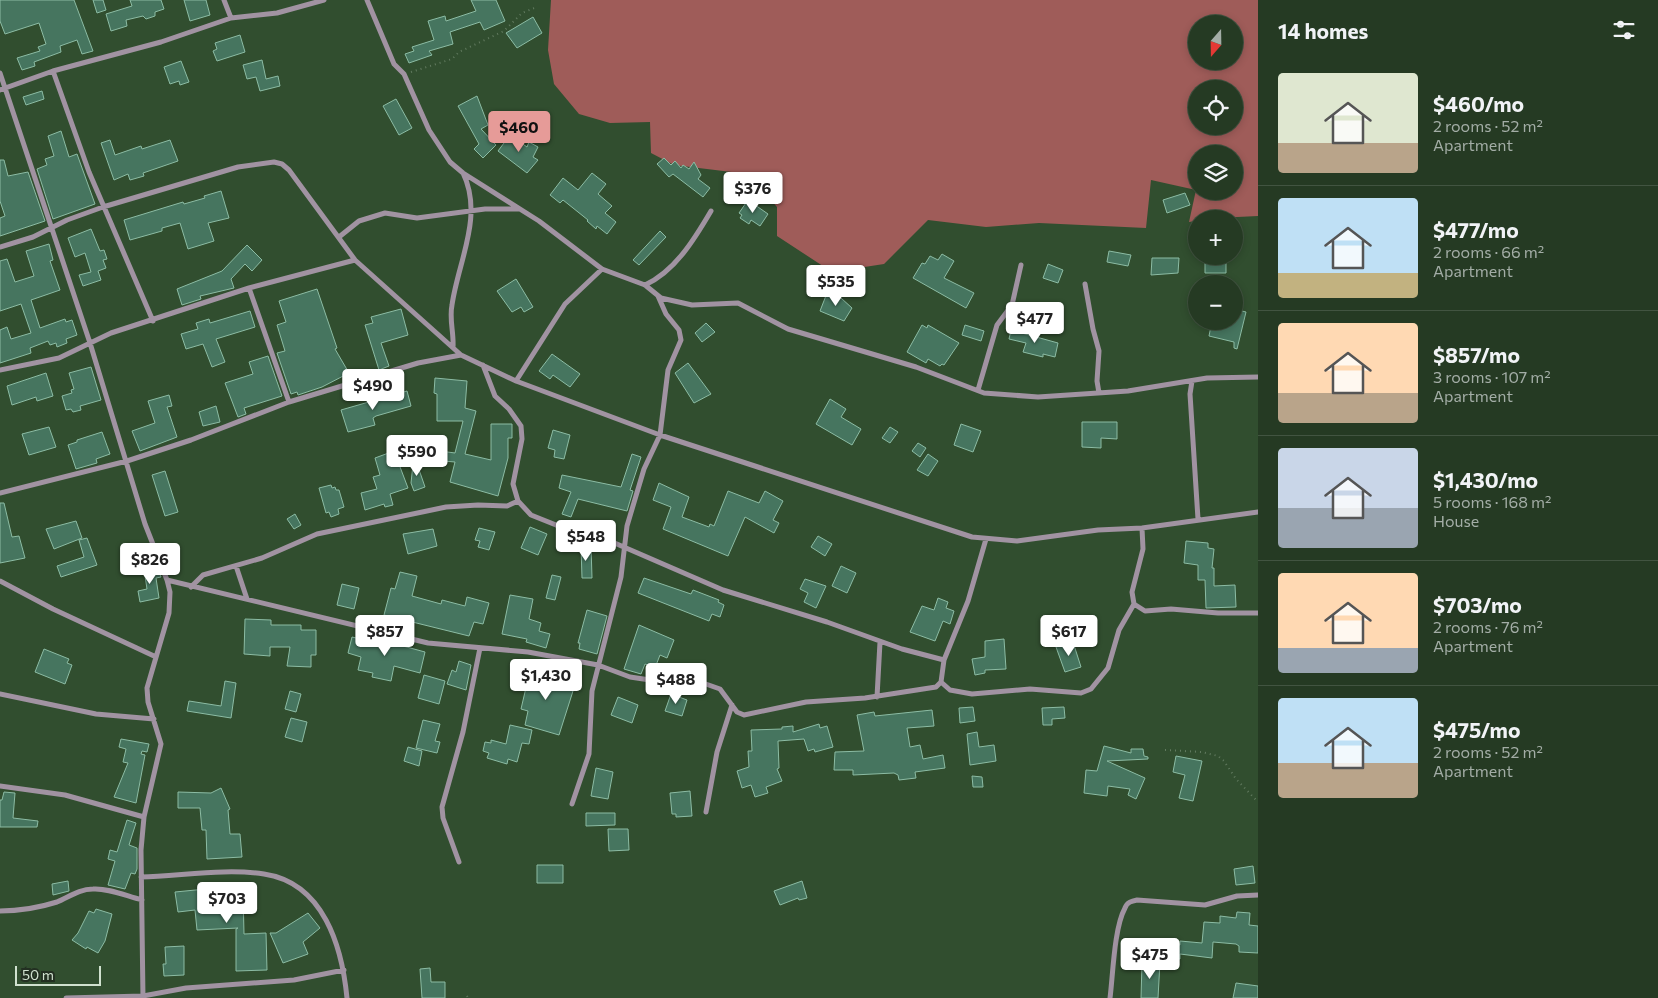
<!DOCTYPE html>
<html lang="en">
<head>
<meta charset="utf-8">
<style>
  :root { --surface:#253a23; --page:#2d412b; --text:#f1f3f6; --muted:#a3ada6; --line:#425441; --accent:#e69b98 }
  body { margin:0; font-family:Commissioner,sans-serif; background:var(--page); color:var(--text); height:100vh; display:flex; flex-direction:column; font-size:19px; white-space:nowrap }
  * { box-sizing:border-box; margin:0 }
  p { font-size:16px; color:var(--muted) }
  .icon { flex:none; width:28px; height:28px; fill:none; stroke:currentColor; stroke-width:2; stroke-linecap:round; stroke-linejoin:round }
  .map { position:relative; flex:1; overflow:hidden }
  .side { display:flex; flex-direction:column; background:var(--surface); width:400px }
  .side>* { flex:none }
  .needle { width:32px; rotate:200deg }
  .buttons { position:absolute; left:1188px; top:15px; display:grid; gap:10px }
  .buttons a { display:grid; place-items:center; width:55px; height:55px; border-radius:50%; background:var(--surface); box-shadow:0 2px 8px #0003,0 0 0 1px var(--line); font-size:25px }
  .scale { position:absolute; left:15px; bottom:12px; width:86px; box-sizing:border-box; padding-left:5px; border:2px solid #d0e1cf; border-top:0; font-size:14px; line-height:18px; white-space:nowrap; color:#d0e1cf; -webkit-text-stroke:4px #233022; paint-order:stroke }
  .price { position:absolute; translate:-50% -42px; padding:0 11px; border-radius:5px; background:#fff; color:#222; font-size:16px; line-height:32px; filter:drop-shadow(0 1px 2px #0008) }
  .price::after { content:''; position:absolute; left:50%; top:30px; width:15px; height:11px; margin-left:-8px; background:inherit; clip-path:polygon(0 0,100% 0,50% 100%) }
  .price.selected { background:var(--accent); color:#111 }
  ul { padding:0; list-style:none }
  li { display:flex; align-items:center; gap:15px; height:125px; padding:0 20px }
  li+li { border-top:1px solid var(--line) }
  li span { display:grid; place-items:center; flex:none; width:140px; height:100px; border-radius:5px; color:#555 }
  li>.icon { margin-inline-start:auto }
  span .icon { width:60px; height:60px; fill:#fffc; stroke-width:1 }
  li b { font-size:21px }
  h2 { display:flex; justify-content:space-between; align-items:center; height:60px; padding:0 20px; font-size:21px }
  main { display:flex; flex:1; min-height:0 }
  .map>svg:first-child { display:block }
  .green { fill:#9f5c59; fill-rule:evenodd }
  .building { fill:#46755f; stroke:#8cbca4 }
  .lines { fill:none; stroke-linecap:round; stroke-linejoin:round }
  .path { stroke:#627b60; stroke-width:2; stroke-dasharray:1 4; stroke-linecap:butt }
  .minor { stroke:#a193a2; stroke-width:5 }
</style>
</head>
<body>
<main>
<div class="map">
<svg width="1258" height="998" viewBox="0 0 1258 998">
  <rect width="100%" height="100%" fill="#314e2f"/>
  <path class="green" d="M551,0H1258V216L1196,219V221L1189,222L1196,190L1151,180L1146,228L1039,223L986,227L928,220L884,264L832,272L777,236V207L748,174L674,165L651,153L650,122L610,123L579,114L554,84L548,50ZM1196,24H1234V61H1196ZM1196,89H1234V126H1196ZM1196,154H1234V191H1196Z"/>
  <path class="building" d="M0,0H74L93,51L82,54L77,40L60,46L61,52L34,62L35,66L22,70L17,58L40,51L38,47L46,44L39,23L5,34L0,21Z
    M93,0H103L106,10L97,13Z
    M130,0H161L164,9L155,12V16L146,19L143,16L126,20L127,26L111,31L106,14L132,6Z
    M184,0H206L210,15L190,21Z
    M471,0H496L505,21L484,30L480,22L450,32L453,44L429,51L432,55L409,63L405,54L414,51L412,47L434,40L428,21L445,16L446,21L476,11Z
    M533,17L542,33L517,48L506,33Z
    M240,35L245,52L217,61L213,51L217,49L215,43Z
    M262,60L266,79L278,76L280,86L260,91L256,77L247,79L243,65Z
    M181,61L189,82L180,85L179,81L170,84L164,67Z
    M42,91L44,99L26,105L23,97Z
    M477,96L488,125L481,129L496,145L483,158L474,149L479,144L458,106Z
    M396,99L412,128L399,135L383,106Z
    M61,131L69,157L77,154L95,204L53,219L37,169L47,165L45,159L54,156L48,136Z
    M510,135L527,147L529,142L538,147L533,157L538,160L527,173L498,151Z
    M110,140L115,155L141,146L142,149L170,140L178,161L143,173L144,176L130,180L128,174L114,180L101,143Z
    M664,158L671,165L675,161L681,168L683,165L689,169L694,162L701,175L698,179L710,188L703,197L673,174L669,177L657,164Z
    M0,160H4L8,176L28,172L45,221L0,236V218L5,216L0,201Z
    M592,173L606,184L598,194L612,206L605,213L616,222L607,234L597,226L596,229L587,221L588,220L563,200L560,203L550,195L563,178L578,190Z
    M221,191L229,218L208,223L214,241L188,249L180,223L162,228V231L130,240L124,220L183,202L184,204L205,198L204,196Z
    M1185,193L1190,205L1167,213L1163,200Z
    M748,200L768,214L760,226L751,220L749,224L740,218L742,215L739,213Z
    M91,229L100,251L104,250L107,259L103,260L106,268L98,271L101,280L83,286L79,275L91,272L85,253L75,257L68,238Z
    M660,231L666,237L639,265L633,260Z
    M49,244L53,260L50,261L60,290L31,300L40,328L65,319L66,322L72,320L77,335L66,339L67,343L57,347L56,343L50,345L48,341L30,348L31,353L0,363V330L7,327L11,339L31,333L21,304L0,311V261L7,259L15,282L34,276L26,251Z
    M247,245L262,260L252,271L245,264L231,279L234,288L200,296L201,299L182,305L177,289L222,271Z
    M1109,251L1131,255L1128,266L1107,262Z
    M942,254L954,261L944,278L974,293L966,308L913,278L922,263L925,264L930,256L938,260Z
    M1205,256H1226V273H1205Z
    M1152,258H1179L1178,273L1151,275Z
    M1048,264L1063,270L1058,283L1043,278Z
    M516,279L533,307L524,312L521,307L512,312L497,291Z
    M317,289L337,348L335,349L349,373L322,387L298,395L297,392L291,394L277,353L285,351L277,325L286,322L279,301Z
    M827,293L841,298L852,308L844,321L820,311Z
    M401,309L408,335L381,343L389,366L379,370L365,325L373,323L371,317Z
    M1234,309L1246,312L1237,349L1234,348V342L1209,336L1212,321L1234,323Z
    M250,311L255,327L216,339L225,362L212,367L203,344L186,349L181,334L198,329L196,323L209,319L210,323Z
    M706,323L715,332L702,342L695,333Z
    M922,325L927,328L928,325L959,343L944,365L942,364L940,366L928,359L926,363L907,352Z
    M965,325L984,331L981,341L962,335Z
    M1011,330L1058,343L1055,357L1043,354V357L1023,352L1026,343L1009,339Z
    M552,354L580,374L570,387L553,375L550,379L539,371Z
    M268,356L282,396L244,408L246,414L238,417L225,383L253,374L249,362Z
    M688,363L711,394L694,403L675,373Z
    M91,367L101,400L80,406L81,410L73,412L71,409L66,410L62,396L72,393L71,390L74,389L69,373Z
    M46,373L53,396L37,401L36,397L12,405L7,386Z
    M435,378L467,381L465,408L476,411L465,454L491,460V424H512V438H508V458L498,496L450,482L455,462L420,459V449H440V451L455,453L463,421H437V394L434,393Z
    M407,391L411,406L376,416L373,418L375,425L348,432L341,410Z
    M169,395L172,406L167,407L177,437L140,451L132,431L155,423L148,401Z
    M830,399L846,409L841,417L861,429L852,445L816,424Z
    M216,406L220,422L203,426L199,412Z
    M1082,422H1117V439L1101,438V448L1082,447Z
    M961,424L981,431L973,452L954,445Z
    M49,427L56,447L29,455L22,434Z
    M890,427L898,432L890,443L882,438Z
    M553,430L570,435L564,459L554,457L555,450L548,448Z
    M102,432L110,454L96,459L97,463L76,469L68,445L77,442V440Z
    M918,443L926,448L920,457L912,451Z
    M394,451L408,488L390,494L393,505L385,507L384,504L365,510L361,493L377,489L373,477L380,475L375,458Z
    M632,454L641,457L630,490L633,491L627,511L578,499L571,517L562,514L571,492L559,488L562,475L621,487Z
    M928,454L938,461L928,476L917,470Z
    M414,455L425,487L414,491L411,483Z
    M165,471L178,512L165,516L152,475Z
    M659,483L689,497L682,517L709,527L710,524L714,526L728,491L759,503L765,491L783,501L773,520L779,523L774,533L745,517L728,556L663,529L671,507L653,500Z
    M331,485L332,488L335,487L336,490H339L344,507L338,509L339,514L331,517L329,512L326,513L319,488Z
    M0,503H4L12,537L19,536L25,558L0,563Z
    M295,514L301,525L294,529L287,519Z
    M76,521L82,538L54,549L46,529Z
    M530,527L547,534L538,555L521,548Z
    M479,528L495,532L489,550L478,547L480,541L475,540Z
    M433,529L437,546L408,554L403,534Z
    M818,536L832,544L825,556L811,547Z
    M87,538L97,565L61,577L57,566L84,557L79,540Z
    M1186,541L1208,543V548L1214,549L1212,568H1214V586L1235,585L1236,607L1206,608L1205,580H1198V565L1184,563Z
    M581,546H591L592,578H582Z
    M841,566L856,573L847,593L832,586Z
    M157,567L161,577L156,578L159,598L140,602L138,591L147,589L144,569Z
    M400,572L417,576L412,596L441,604L442,600L465,606L467,597L489,603L483,624L474,622L469,636L384,615L391,588L395,589Z
    M552,575L561,577L555,600L546,598Z
    M644,578L691,594L693,590L719,600L718,602L724,605L720,617L712,614L709,621L638,593Z
    M805,579L826,586L816,608L804,602L808,593L800,589Z
    M342,584L359,588L354,609L337,605Z
    M510,595L533,599L529,619L541,623L539,631L550,634L546,648L526,642L527,639L502,634Z
    M938,598L948,602L946,608L954,611L950,624L943,621L935,641L910,632L922,606L934,610Z
    M587,610L607,616L597,654L579,649L580,643H578Z
    M245,619L271,620V625H301V630H316V655H311V667L287,666L290,647H270V656L244,654Z
    M639,625L674,640L667,658L660,655L655,668L645,664L641,674L624,669Z
    M366,636L425,652L420,673L394,666L391,681L372,677L373,673L358,670L361,657L348,653L352,637L365,640Z
    M1004,639L1006,669L985,670V673L975,675L972,659L985,657V641Z
    M1073,642L1081,667L1065,672L1056,647Z
    M44,649L69,659L67,663L72,665L65,684L35,672Z
    M459,661L471,665L466,690L447,684L452,670L456,672Z
    M525,668L568,678L567,689L573,691L559,735L525,725L528,711L521,709L528,679L522,677Z
    M424,675L445,681L439,704L418,698Z
    M225,681L236,683L231,718L187,711L189,701L221,706Z
    M290,691L301,694L296,712L285,709Z
    M671,694L687,700L682,716L665,711Z
    M618,697L638,705L632,723L611,715Z
    M973,707L975,721L960,723L959,708Z
    M1064,707L1065,718L1052,719V725H1043L1042,708Z
    M932,710L934,726L907,728L910,747L920,745L923,759L943,755L945,768L915,772L916,778L899,780L898,775L894,773L853,775V770H834L835,752L864,751L857,715L874,712L875,716Z
    M291,718L307,722L302,742L285,737Z
    M423,720L440,724L435,741L440,742L437,753L416,748Z
    M819,724L820,728L827,726L833,747L815,752L814,749L808,751L804,739L778,741L779,768L777,769L782,781L766,787L768,793L755,797L751,785L742,788L737,771L749,767L748,751H752L751,730L782,729V727L793,726V732Z
    M510,725L532,730L529,744L522,743L517,762L508,759L507,764L487,758L489,753L483,751L485,742L491,743V740L506,744Z
    M977,732L979,747L994,745L996,761L970,765L967,734Z
    M121,739L149,744L147,752L142,751L141,754L145,755L136,803L114,797L128,763L123,762L126,749L119,747Z
    M1104,746L1131,753V749H1143L1144,756L1148,757V759L1107,761L1145,778L1136,799L1128,795L1130,789L1108,786L1107,796L1084,793L1086,770L1097,771Z
    M408,747L422,751L419,766L404,761Z
    M1176,756L1202,761L1193,801L1179,798L1185,775L1173,772Z
    M596,768L613,772L608,799L591,796Z
    M972,776L982,777L983,787H973Z
    M221,788L230,809L228,810L230,834H240L242,857L207,859L206,830H202L200,808H178V792L211,793Z
    M690,791L692,816L676,817V814H672L670,793Z
    M4,792L15,793L13,818L38,821L37,827H0V800H2Z
    M586,813H615V825L586,826Z
    M127,820L136,823L129,845L137,848V869L135,874L131,873L125,889L108,885L115,861L108,859L110,850L117,852Z
    M608,829H628L629,850L609,851Z
    M537,865H563V883H537Z
    M1253,866L1255,883L1236,885L1234,869Z
    M68,881L69,891L53,895L52,884Z
    M802,881L807,898L799,900L798,898L780,905L774,891Z
    M206,889L207,894L243,892L244,934L266,933L267,970L236,971V929L238,928L197,930L195,910L178,912L175,892Z
    M96,909L112,914L105,941L98,953L87,947L86,949L72,940L78,933L89,911L94,913Z
    M1237,912L1250,913L1249,925L1258,926V953L1239,952V946L1236,944L1213,942L1212,958L1180,954V959L1164,957L1166,943L1180,945V941L1202,943L1204,922L1220,923V916L1236,918Z
    M308,913L320,928L303,942L308,954L283,963L270,933H276Z
    M184,946V975L164,976L163,964H166L165,947Z
    M1160,962L1158,998H1141L1142,963Z
    M430,968L431,982H445V998H422L420,969Z
    M1236,983L1258,986V998H1233Z"/>
  <g class="lines">
    <path class="path" d="M411,72L452,59L459,52L504,31L522,13L537,7
      M1165,750L1202,752L1218,756L1224,761L1236,779L1258,802
      M467,996L468,998"/>
    <path class="minor" d="M224,0L231,18
      M367,0L394,64L404,74L429,130L450,162L463,173L539,221L602,269L645,285L661,298L692,305L738,303L788,329L916,367L984,393L1038,397L1128,391L1207,378L1258,377
      M53,71L89,172L153,321
      M0,73L90,343L145,524L167,580L170,592L169,613L147,688L148,702L161,744L144,817L141,850L143,998
      M0,90L53,71L161,42L231,18L277,13L324,0
      M339,237L359,221L385,213L417,218L485,209H518
      M0,247L33,237L67,220L103,207L238,167L274,162L282,164L289,170L355,260L461,355L516,381L660,435L972,537L1017,541L1098,530L1142,528L1258,512
      M1085,284L1093,329L1099,351L1097,381L1099,393
      M645,285C675,271 694,240 711,211
      M249,288L289,402
      M453,347C454,333 449,319 452,305C458,262 484,216 463,173
      M483,365L495,396L509,409L521,426L522,439L513,484L518,501L531,515L556,525L603,538L723,590L827,622L902,649L944,660
      M0,370L59,358L111,333L249,288L355,260
      M516,381L565,304L602,269
      M1192,381L1190,394L1198,519
      M978,390L997,325L1012,305L1021,265
      M0,493L127,461L191,440L289,402L418,363L461,355
      M1142,528L1143,549L1132,592L1134,604L1145,611L1171,609L1218,613H1258
      M236,566L247,599
      M167,580L428,643L528,652L598,665L630,677L650,680L703,683L720,689L737,712L744,715L806,702L865,698L936,687L941,682L944,660L968,601L986,539
      M0,581L53,609L154,656
      M191,587L203,575L262,558L317,534L446,507L478,505L507,506L518,501
      M941,682L950,690L972,694L1030,689L1081,693L1091,689L1108,668L1119,630L1134,604
      M0,694L96,714L154,719
      M877,697L880,642
      M0,786L65,795L144,817
      M572,804L589,754L592,691L621,577L627,526L644,469L660,435L668,370L681,340L679,330L666,314L658,296
      M706,812L717,752L732,705
      M459,862L443,818L442,807L463,732L480,648
      M141,877C181,876 225,868 264,874C324,883 342,947 347,998
      M0,911C20,911 38,908 57,902C69,897 79,889 93,889C109,888 126,896 142,900
      M66,998L143,996L186,988L294,980L344,970
      M1110,998C1113,975 1114,928 1125,908C1127,902 1132,901 1137,900L1205,905L1237,896L1258,895"/>
  </g>
</svg>
<div class="buttons">
<a><svg class="needle" viewBox="-14 -14 28 28"><path d="M0-13l5 13h-10z" fill="#e53935"/><path d="M0 13l5-13h-10z" fill="#a3ada6"/></svg></a>
<a><svg class="icon" aria-label="locate" viewBox="0 0 24 24"><circle cx="12" cy="12" r="6"/><path d="M12 2v4M12 18v4M2 12h4M18 12h4"/></svg></a>
<a><svg class="icon" aria-label="layers" viewBox="0 0 24 24"><path d="M12 4l9 5-9 5-9-5zM3 14l9 5 9-5"/></svg></a>
<a>+</a>
<a>−</a>
</div>
<div class="scale">50 m</div>
<b class="price selected" style="left:519px;top:153px">$460</b>
<b class="price" style="left:753px;top:214px">$376</b>
<b class="price" style="left:836px;top:307px">$535</b>
<b class="price" style="left:1035px;top:344px">$477</b>
<b class="price" style="left:373px;top:411px">$490</b>
<b class="price" style="left:417px;top:477px">$590</b>
<b class="price" style="left:586px;top:562px">$548</b>
<b class="price" style="left:150px;top:585px">$826</b>
<b class="price" style="left:385px;top:657px">$857</b>
<b class="price" style="left:1069px;top:657px">$617</b>
<b class="price" style="left:546px;top:701px">$1,430</b>
<b class="price" style="left:676px;top:705px">$488</b>
<b class="price" style="left:227px;top:924px">$703</b>
<b class="price" style="left:1150px;top:980px">$475</b>
</div>
<section class="side">
<h2>14 homes<svg class="icon" aria-label="filters" viewBox="0 0 24 24"><path d="M4 7h16M4 17h16"/><circle cx="9" cy="7" r="2"/><circle cx="15" cy="17" r="2"/></svg></h2>
<ul>
<li><span style="background:linear-gradient(#dfe7d0 70%,#b9a48a 0)"><svg class="icon" aria-label="home" viewBox="0 0 24 24"><path d="M3 11l9-7 9 7M6 9v11h12V9"/></svg></span><div><b>$460/mo</b><p>2 rooms · 52 m²</p><p>Apartment</p></div></li>
<li><span style="background:linear-gradient(#bfe0f5 75%,#c2b280 0)"><svg class="icon" aria-label="home" viewBox="0 0 24 24"><path d="M3 11l9-7 9 7M6 9v11h12V9"/></svg></span><div><b>$477/mo</b><p>2 rooms · 66 m²</p><p>Apartment</p></div></li>
<li><span style="background:linear-gradient(#ffd9b3 70%,#b9a48a 0)"><svg class="icon" aria-label="home" viewBox="0 0 24 24"><path d="M3 11l9-7 9 7M6 9v11h12V9"/></svg></span><div><b>$857/mo</b><p>3 rooms · 107 m²</p><p>Apartment</p></div></li>
<li><span style="background:linear-gradient(#c9d6e8 60%,#9aa5b1 0)"><svg class="icon" aria-label="home" viewBox="0 0 24 24"><path d="M3 11l9-7 9 7M6 9v11h12V9"/></svg></span><div><b>$1,430/mo</b><p>5 rooms · 168 m²</p><p>House</p></div></li>
<li><span style="background:linear-gradient(#ffd9b3 75%,#9aa5b1 0)"><svg class="icon" aria-label="home" viewBox="0 0 24 24"><path d="M3 11l9-7 9 7M6 9v11h12V9"/></svg></span><div><b>$703/mo</b><p>2 rooms · 76 m²</p><p>Apartment</p></div></li>
<li><span style="background:linear-gradient(#bfe0f5 65%,#b9a48a 0)"><svg class="icon" aria-label="home" viewBox="0 0 24 24"><path d="M3 11l9-7 9 7M6 9v11h12V9"/></svg></span><div><b>$475/mo</b><p>2 rooms · 52 m²</p><p>Apartment</p></div></li>
</ul>
</section>
</main>
</body>
</html>
